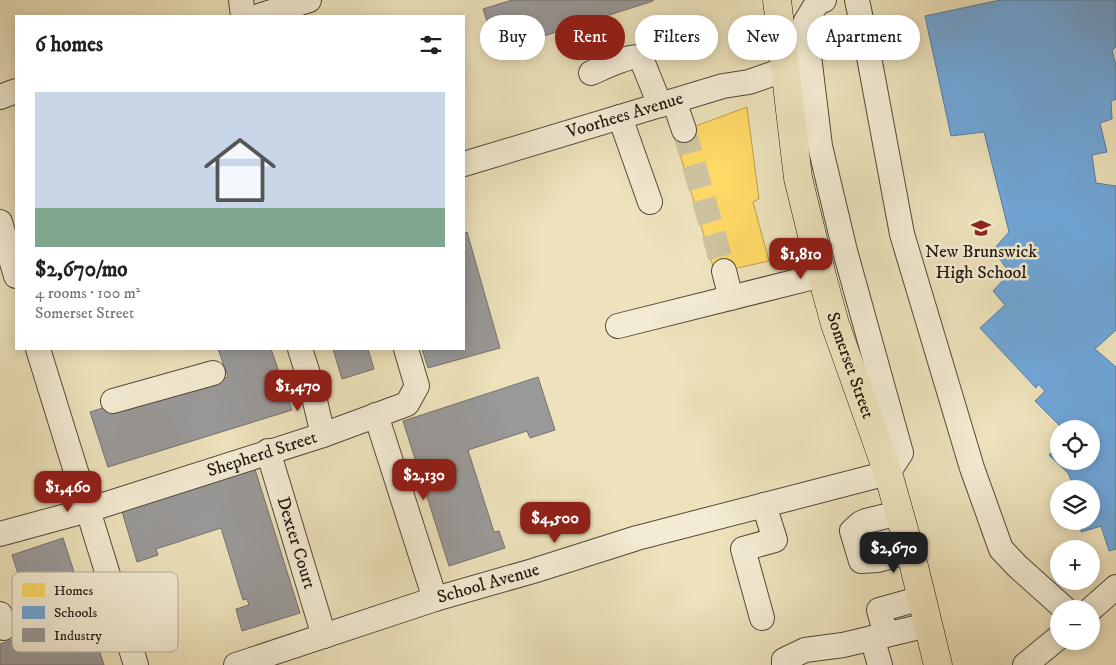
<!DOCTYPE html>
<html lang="en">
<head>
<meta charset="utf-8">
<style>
  :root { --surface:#fff; --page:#f2f2f2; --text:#202124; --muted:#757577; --accent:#8f2418 }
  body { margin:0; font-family:"IM FELL DW Pica",serif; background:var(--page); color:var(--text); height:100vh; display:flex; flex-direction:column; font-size:19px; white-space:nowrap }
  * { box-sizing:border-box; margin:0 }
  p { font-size:16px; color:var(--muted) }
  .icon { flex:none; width:28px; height:28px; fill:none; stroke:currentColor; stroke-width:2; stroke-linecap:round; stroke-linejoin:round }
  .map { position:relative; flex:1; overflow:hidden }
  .sheet { position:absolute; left:15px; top:15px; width:450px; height:335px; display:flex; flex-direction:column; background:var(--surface); border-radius:0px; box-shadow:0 2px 12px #0003 }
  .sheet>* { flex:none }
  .top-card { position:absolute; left:480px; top:15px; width:475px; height:45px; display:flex; gap:10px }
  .tools { position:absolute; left:1050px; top:420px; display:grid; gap:10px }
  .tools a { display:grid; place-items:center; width:50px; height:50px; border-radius:50%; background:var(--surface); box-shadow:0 2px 12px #0003; font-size:25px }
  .price { position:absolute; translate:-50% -42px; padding:0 11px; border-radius:10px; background:var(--accent); color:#fff; font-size:16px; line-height:32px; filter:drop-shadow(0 1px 2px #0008) }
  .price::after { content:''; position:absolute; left:50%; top:30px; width:15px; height:11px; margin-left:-8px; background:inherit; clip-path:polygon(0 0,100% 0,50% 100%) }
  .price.active { background:#222; color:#fff }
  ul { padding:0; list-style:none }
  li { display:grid; align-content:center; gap:10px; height:265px; padding:0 20px }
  li span { display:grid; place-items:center; height:155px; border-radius:0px; color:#555 }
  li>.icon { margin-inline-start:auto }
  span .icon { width:90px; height:90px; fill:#fffc; stroke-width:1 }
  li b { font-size:21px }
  h2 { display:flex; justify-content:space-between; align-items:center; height:60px; padding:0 20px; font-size:21px }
  .tag { padding:0 18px; border-radius:22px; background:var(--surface); box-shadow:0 2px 12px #0003; font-size:18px; line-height:45px }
  .tag.active { background:var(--accent); color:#fff }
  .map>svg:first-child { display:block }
  .homes { fill:#ffd966; stroke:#bc9e4c }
  .schools { fill:#6fa8dc; stroke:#577c9e }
  .industry { fill:#999; stroke:#747270 }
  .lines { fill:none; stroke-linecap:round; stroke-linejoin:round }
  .minor-tunnel { stroke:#cec3a1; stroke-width:24; stroke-dasharray:24 12; stroke-linecap:butt }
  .minor-casing { stroke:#52493a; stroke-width:26 }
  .major-casing { stroke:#1f160f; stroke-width:29 }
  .minor { stroke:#f3ecd3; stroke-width:24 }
  .major { stroke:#ede2bb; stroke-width:28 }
  .labels { text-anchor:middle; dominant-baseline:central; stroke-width:5; stroke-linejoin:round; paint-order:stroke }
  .street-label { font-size:18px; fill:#1f160f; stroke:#f3ecd3 }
  .poi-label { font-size:18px; fill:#1f160f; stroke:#f3ecd3 }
  .key { fill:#f3ecd3; stroke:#b3ac98; stroke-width:1 }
  .key-label { font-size:14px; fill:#1f160f }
</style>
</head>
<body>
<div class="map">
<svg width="1116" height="665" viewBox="0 0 1116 665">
  <rect width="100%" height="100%" fill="#ede2bb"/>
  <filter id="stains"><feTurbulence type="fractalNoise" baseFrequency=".004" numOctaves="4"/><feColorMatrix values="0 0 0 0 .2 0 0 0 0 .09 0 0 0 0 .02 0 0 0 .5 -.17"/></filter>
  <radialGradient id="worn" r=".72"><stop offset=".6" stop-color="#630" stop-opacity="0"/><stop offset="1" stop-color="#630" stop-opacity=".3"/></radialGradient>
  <path class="homes" d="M747,107L759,199L753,202L769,261L715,273L674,134Z"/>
  <path class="schools" d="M1000,0H1116V47L1112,50L1116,66V99L1111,101L1112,119L1100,123L1107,152L1092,155L1096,183L1116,186V330L1095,349L1116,367V549L1109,551L1101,526L1081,532L1082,521H1091V489H1075L1068,473L1049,455L1059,446V461H1091V429H1063L1035,401L1045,391L1038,384L1036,388L980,328L1005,305L993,291L1010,273L993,250L1009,232L984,132L951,136L925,16Z"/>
  <path class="industry" d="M512,0H653V1L497,51L483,9Z
    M467,232L500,348L428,368L422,349H464V233Z
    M218,349H271L292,410L108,467L90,412L112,405L115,412L228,377Z
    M333,349H368L374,369L342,379Z
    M538,377L555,430L530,438L527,431L468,450L494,532L499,531L505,548L449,566L403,421Z
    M254,466L300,613L242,631L236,609L249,605L247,599L243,600L221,528L156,549L158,555L137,562L121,508Z
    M63,538L104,665H0V644L37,632L12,555Z"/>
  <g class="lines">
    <path class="minor-tunnel" d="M684,130L724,271"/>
    <defs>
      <g id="minor">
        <path d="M241,0L243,16"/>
        <path d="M857,0L869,57L902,234L972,468L1001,549L1017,566L1065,609"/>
        <path d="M259,16L309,0"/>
        <path d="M591,73C603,68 630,54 641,58L660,105"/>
        <path d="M0,97L16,91"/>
        <path d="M674,101L684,130"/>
        <path d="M620,117L650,202"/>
        <path id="s1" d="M464,164L723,86L749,82L786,69"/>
        <path d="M0,222L16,276"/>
        <path d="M724,271L731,298"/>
        <path d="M618,326L814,277L823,280"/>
        <path d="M38,349L136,665"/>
        <path d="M300,349L310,380L323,435"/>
        <path d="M113,401L213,373"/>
        <path d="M376,415L435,599"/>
        <path id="s2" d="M268,451L324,636"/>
        <path d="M899,513L866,521L861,523L852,531L861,561L878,560L910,551"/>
        <path id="s3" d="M0,534L88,510L323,435L407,404L417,386L406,349"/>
        <path d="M1091,609L1116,587"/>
        <path d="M0,614L4,628"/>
        <path d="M762,618L743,549L775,540L764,505"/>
        <path d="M886,635L879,610L922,598"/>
        <path d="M872,638L880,665"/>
        <path id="s4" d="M236,665L435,599L533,571L637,538L888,473L901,453L845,251L820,146L805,23L817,3L824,0"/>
        <path d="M784,665V660L805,650L843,645L928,625"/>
        <path d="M1025,665L1059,637"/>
      </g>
      <g id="major">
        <path id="s5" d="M777,0L798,178L823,280L835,324L888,473L912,558L938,665"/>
      </g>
    </defs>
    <use href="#minor" class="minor-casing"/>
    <use href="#major" class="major-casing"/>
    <use href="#minor" class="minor"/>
    <use href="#major" class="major"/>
  </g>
  <defs>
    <symbol id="school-bare" viewBox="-9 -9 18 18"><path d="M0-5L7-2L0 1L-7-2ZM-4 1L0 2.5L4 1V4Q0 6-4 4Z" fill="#8f2418" stroke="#f3ecd3" stroke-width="2.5" paint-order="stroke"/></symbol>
  </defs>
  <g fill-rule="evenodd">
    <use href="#school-bare" x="967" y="214" width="28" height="28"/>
  </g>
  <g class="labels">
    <g class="street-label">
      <text stroke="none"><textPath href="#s1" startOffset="168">Voorhees Avenue</textPath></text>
      <text stroke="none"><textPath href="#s5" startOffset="374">Somerset Street</textPath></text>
      <text stroke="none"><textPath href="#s3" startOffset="274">Shepherd Street</textPath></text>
      <text stroke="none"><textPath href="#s2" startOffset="96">Dexter Court</textPath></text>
      <text stroke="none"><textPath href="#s4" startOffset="265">School Avenue</textPath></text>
    </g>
    <g class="poi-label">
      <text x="981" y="252">New Brunswick<tspan x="981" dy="21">High School</tspan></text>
    </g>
  </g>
  <rect x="12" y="572" width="166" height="80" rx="8" class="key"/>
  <rect x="22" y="583" width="23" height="14" fill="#ffd966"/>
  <rect x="22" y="606" width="23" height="13" fill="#6fa8dc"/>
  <rect x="22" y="628" width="23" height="14" fill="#999"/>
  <g class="key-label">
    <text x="54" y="595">Homes</text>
    <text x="54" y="617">Schools</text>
    <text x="54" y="640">Industry</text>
  </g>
  <rect width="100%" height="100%" filter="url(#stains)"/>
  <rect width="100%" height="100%" fill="url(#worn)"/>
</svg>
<div class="tools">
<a><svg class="icon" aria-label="locate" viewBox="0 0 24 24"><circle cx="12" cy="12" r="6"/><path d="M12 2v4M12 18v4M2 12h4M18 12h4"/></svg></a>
<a><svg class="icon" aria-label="layers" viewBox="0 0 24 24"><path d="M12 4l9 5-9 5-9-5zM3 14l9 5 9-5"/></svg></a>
<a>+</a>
<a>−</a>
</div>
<b class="price" style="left:801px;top:280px">$1,810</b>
<b class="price" style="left:298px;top:412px">$1,470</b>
<b class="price" style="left:424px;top:501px">$2,130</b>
<b class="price" style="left:68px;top:513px">$1,460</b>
<b class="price" style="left:555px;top:544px">$4,500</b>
<b class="price active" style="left:894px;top:574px">$2,670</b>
<div class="top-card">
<a class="tag">Buy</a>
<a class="tag active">Rent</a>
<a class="tag">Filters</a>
<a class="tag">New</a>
<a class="tag">Apartment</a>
</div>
<section class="sheet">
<h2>6 homes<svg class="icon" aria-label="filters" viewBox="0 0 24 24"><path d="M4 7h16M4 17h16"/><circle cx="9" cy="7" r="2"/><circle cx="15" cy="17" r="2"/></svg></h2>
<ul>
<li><span style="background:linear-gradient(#c9d6e8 75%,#7fa58c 0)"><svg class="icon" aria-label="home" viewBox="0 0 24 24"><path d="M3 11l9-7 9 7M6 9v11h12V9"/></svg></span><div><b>$2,670/mo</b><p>4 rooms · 100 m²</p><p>Somerset Street</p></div></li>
</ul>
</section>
</div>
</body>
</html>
